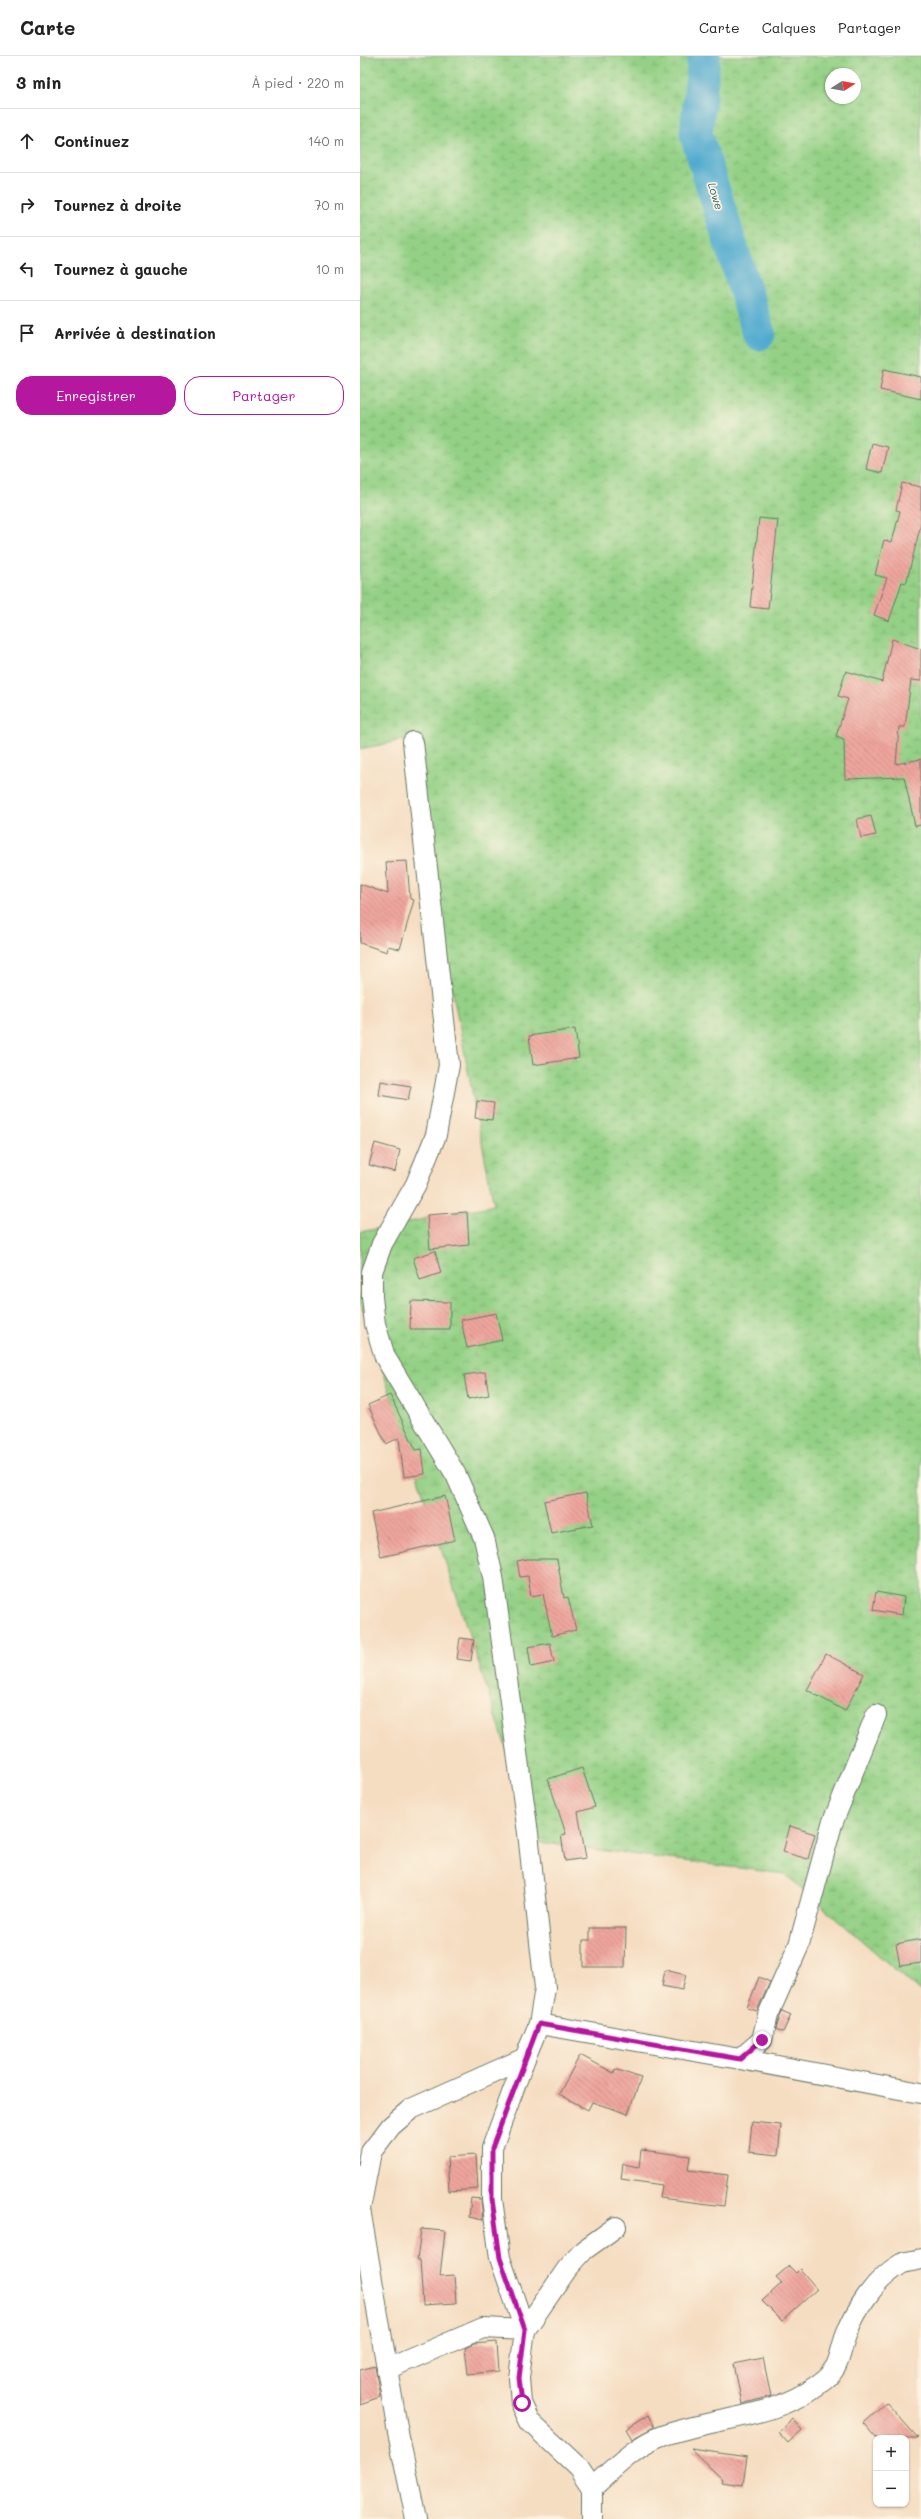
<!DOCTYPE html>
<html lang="fr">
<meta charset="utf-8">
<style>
body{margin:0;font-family:Mali,sans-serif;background:#f6f6f6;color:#222}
.controls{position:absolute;right:12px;bottom:12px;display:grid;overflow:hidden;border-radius:8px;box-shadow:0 1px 3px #0004}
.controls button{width:36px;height:36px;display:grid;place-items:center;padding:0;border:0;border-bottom:1px solid #e0e0e0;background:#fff;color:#222;font:20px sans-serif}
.compass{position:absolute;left:465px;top:12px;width:36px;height:36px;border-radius:50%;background:#fff;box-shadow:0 1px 3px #0004;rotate:79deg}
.stop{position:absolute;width:12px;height:12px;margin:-9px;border:3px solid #b5179e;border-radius:50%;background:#fff}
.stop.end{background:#b5179e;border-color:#fff;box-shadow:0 1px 4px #0008}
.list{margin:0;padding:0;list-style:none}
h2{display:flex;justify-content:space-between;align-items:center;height:52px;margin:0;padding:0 16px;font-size:17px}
h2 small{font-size:13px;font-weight:400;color:#767676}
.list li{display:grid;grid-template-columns:26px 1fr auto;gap:12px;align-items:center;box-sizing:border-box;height:64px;padding:0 16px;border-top:1px solid #e0e0e0}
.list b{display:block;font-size:15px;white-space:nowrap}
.list em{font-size:13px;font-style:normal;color:#767676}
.actions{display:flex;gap:8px;padding:12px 16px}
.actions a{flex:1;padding:9px 0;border:1px solid #b5179e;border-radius:16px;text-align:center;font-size:14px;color:#b5179e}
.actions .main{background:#b5179e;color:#fff}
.icon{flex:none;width:22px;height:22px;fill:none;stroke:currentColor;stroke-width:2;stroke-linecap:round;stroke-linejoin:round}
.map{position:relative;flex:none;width:561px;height:2463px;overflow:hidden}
header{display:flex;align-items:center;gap:24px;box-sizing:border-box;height:56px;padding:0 20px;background:#fff;border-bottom:1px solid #e0e0e0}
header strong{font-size:19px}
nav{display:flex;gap:22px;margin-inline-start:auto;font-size:14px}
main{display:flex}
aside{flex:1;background:#fff}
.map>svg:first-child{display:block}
.wetland{fill:url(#wetland-marsh);stroke:#5a875d;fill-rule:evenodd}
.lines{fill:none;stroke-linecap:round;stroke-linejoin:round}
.river{stroke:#51abcf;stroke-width:33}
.building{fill:url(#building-back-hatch)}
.minor-casing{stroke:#6a7565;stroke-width:22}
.minor{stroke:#fff;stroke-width:20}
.route{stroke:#b5179e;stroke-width:5}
.labels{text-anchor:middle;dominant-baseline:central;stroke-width:3.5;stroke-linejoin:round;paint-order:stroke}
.water-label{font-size:11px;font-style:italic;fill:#2e5e62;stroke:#fcf5e5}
</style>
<header>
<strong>Carte</strong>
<nav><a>Carte</a><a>Calques</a><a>Partager</a></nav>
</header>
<main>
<aside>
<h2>3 min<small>À pied · 220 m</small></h2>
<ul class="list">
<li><svg class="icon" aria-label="ahead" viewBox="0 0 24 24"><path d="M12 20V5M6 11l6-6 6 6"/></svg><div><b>Continuez</b></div><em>140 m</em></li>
<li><svg class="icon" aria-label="right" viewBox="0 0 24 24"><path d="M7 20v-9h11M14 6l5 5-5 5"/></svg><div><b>Tournez à droite</b></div><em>70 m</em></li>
<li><svg class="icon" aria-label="left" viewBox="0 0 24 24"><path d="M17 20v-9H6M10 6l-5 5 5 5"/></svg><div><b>Tournez à gauche</b></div><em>10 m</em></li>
<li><svg class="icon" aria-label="arrive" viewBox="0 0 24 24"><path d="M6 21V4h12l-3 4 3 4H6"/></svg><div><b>Arrivée à destination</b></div></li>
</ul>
<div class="actions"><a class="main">Enregistrer</a><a>Partager</a></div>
</aside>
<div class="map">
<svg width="561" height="2463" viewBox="0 0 561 2463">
<defs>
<pattern id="wetland-marsh" width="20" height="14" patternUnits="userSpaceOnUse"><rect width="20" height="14" fill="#94d186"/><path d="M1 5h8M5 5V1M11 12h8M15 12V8" fill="none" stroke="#7fb474"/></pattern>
<pattern id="building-back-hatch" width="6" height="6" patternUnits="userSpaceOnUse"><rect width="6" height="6" fill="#efa69e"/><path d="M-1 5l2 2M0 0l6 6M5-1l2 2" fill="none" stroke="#c18882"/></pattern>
</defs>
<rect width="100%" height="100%" fill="#fcf5e5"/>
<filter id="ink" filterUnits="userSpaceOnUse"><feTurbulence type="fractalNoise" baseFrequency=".025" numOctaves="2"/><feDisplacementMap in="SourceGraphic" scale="8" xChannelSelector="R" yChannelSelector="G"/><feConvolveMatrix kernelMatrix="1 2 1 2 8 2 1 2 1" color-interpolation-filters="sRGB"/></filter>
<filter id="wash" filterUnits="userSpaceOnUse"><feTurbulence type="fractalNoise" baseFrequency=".012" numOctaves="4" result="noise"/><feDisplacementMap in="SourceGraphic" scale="16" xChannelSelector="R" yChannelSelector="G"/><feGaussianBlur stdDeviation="0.9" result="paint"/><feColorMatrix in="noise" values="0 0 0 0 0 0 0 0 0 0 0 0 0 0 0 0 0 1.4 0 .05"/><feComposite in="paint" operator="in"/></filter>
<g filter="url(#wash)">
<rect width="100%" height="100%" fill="#f5ddc1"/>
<path class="wetland" d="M0 0H561V1936L425 1818 177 1786 0 1245V1176L134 1149 44 684 0 693ZM471 18H495V42H471Z"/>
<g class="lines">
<path class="river" d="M344 0 336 78 399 278"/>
</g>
<g id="blocks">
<g class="building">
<path d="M524 313 561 321V343L520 334Z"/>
<path d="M512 387 528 391 522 417 506 413Z"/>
<path d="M542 427 561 431V468L547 524 546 527 542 526 529 565 514 559 527 522 515 519 524 484 532 486 540 455 536 454Z"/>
<path d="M399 462 418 464 408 553 390 551Z"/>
<path d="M532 583 561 593V625L551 624 545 671H539L536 708 561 703V769L555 770 544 721 485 723 484 683 476 680 488 643 478 640 486 615 522 626Z"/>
<path d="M511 760 516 779 501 782 497 763Z"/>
<path d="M47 805 50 843 54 844 40 893 28 890 27 896 0 887V828L28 838 26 806Z"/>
<path d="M215 973 219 1002 173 1009 169 980Z"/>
<path d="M21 1025 51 1030 48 1044 19 1039Z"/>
<path d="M117 1045 134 1047 132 1064 115 1062Z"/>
<path d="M15 1087 40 1094 35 1116 9 1109Z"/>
<path d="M107 1156 109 1189 70 1193 67 1159Z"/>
<path d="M75 1195 81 1217 60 1224 53 1202Z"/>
<path d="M51 1245 90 1246V1273H50Z"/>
<path d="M136 1257 142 1284 107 1292 101 1264Z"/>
<path d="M125 1316 129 1339 108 1343 104 1319Z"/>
<path d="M30 1339 56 1394 62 1393 65 1418 44 1421 39 1382 26 1388 8 1349Z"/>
<path d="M226 1437 233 1469 191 1477 184 1445Z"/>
<path d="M85 1440 95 1484 21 1501 11 1457Z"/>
<path d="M167 1503H197L204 1542 208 1541 216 1574 192 1580 183 1538 171 1540 168 1520 160 1521 157 1505Z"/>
<path d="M516 1536 544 1541 542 1559 513 1554Z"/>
<path d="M100 1582 114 1584 111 1605 97 1603Z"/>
<path d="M190 1587 194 1606 171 1611 168 1591Z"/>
<path d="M466 1598 504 1618 485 1655 447 1634Z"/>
<path d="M222 1712 235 1751 218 1756 226 1802 205 1805 201 1779 206 1778 188 1723Z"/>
<path d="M430 1770 455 1778 448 1803 423 1796Z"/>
<path d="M230 1872H266L265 1911H223V1884H230Z"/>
<path d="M561 1883V1907L540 1910 536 1888Z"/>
<path d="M305 1914 326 1919 322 1934 302 1930Z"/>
<path d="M399 1921 410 1926 397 1955 387 1952Z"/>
<path d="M422 1955 431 1959 423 1976 416 1973Z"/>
<path d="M220 1999 254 2017 255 2013 281 2022 268 2058 232 2046 228 2054 199 2038Z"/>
<path d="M392 2066 421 2069 418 2099 389 2096Z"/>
<path d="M281 2094 330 2100 328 2114 368 2119 364 2150 300 2142 302 2129 261 2123 263 2108 279 2111Z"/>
<path d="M116 2099 118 2133 89 2135 87 2101Z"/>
<path d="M111 2142 121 2143 123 2164 109 2161Z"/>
<path d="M61 2173 85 2175 80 2220 94 2219 96 2247 63 2249 60 2204H57Z"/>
<path d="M429 2210 436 2217 440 2213 457 2233 422 2265 402 2245 422 2227 416 2221Z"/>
<path d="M137 2286 139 2315 108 2318 105 2292 114 2288Z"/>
<path d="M403 2302 411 2340 382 2348 374 2308Z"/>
<path d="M15 2310 20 2341 0 2348V2314Z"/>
<path d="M526 2346 558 2382H516L503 2367Z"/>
<path d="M288 2359 294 2371 272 2383 266 2373Z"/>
<path d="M432 2363 442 2374 428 2387 418 2376Z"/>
<path d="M331 2393 387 2401 383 2429 361 2426 362 2423Z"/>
</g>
</g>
</g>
<g filter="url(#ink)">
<use href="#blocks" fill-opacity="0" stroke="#6a7565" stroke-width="1"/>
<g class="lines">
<g class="minor-casing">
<g id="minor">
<path d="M53 686 89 1009 76 1079 56 1128 22 1188 12 1216V1241L15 1268 25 1301 96 1419 124 1482 133 1521 168 1777 185 1932 179 1968 165 2002 51 2053 31 2070 11 2096 0 2153 37 2371 56 2463"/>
<path d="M179 1968 380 2003 402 1984 408 1959 439 1889 472 1768 516 1659"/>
<path d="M165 2002 132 2092V2143L140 2202 165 2274 159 2322 161 2347 170 2366 218 2411 232 2432V2463"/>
<path d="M380 2003 561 2037"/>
<path d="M27 2313 123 2272 165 2274 207 2213 224 2194 256 2171"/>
<path d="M232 2432C252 2414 276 2389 302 2380 355 2361 413 2363 459 2328 481 2313 478 2301 486 2279 496 2253 515 2223 541 2208 546 2205 555 2205 561 2203"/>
</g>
</g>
<use href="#minor" class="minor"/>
</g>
</g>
<g class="lines" filter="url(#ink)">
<path class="route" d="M162 2347 159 2322 165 2274 140 2202 132 2143V2092L179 1968 380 2003 402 1984"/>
</g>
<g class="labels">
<g class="water-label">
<text transform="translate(356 140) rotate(73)">Lowe</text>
</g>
</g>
</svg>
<div class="controls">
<button>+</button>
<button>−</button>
</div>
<svg class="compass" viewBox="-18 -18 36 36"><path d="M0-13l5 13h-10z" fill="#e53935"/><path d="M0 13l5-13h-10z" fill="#767676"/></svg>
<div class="stop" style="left:162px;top:2347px"></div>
<div class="stop end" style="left:402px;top:1984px"></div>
</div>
</main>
